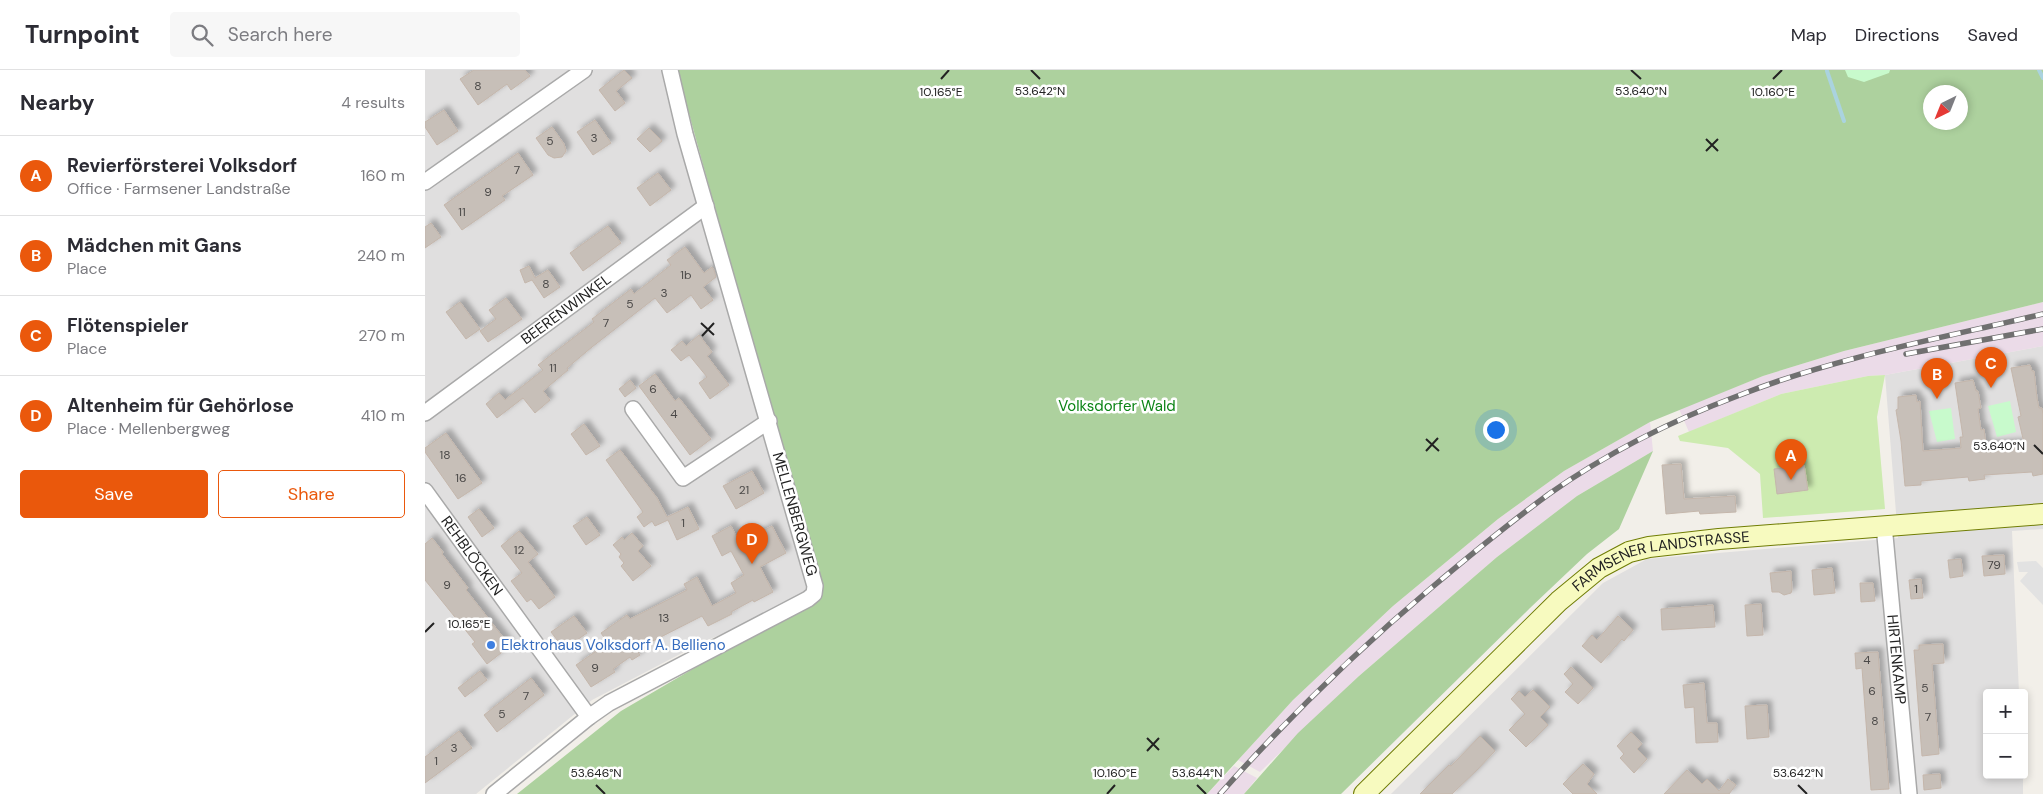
<!DOCTYPE html>
<meta charset="utf-8">
<style>
body{margin:0;font-family:"DM Sans",sans-serif;background:#f7f7f7;color:#2b2b33}
.controls{position:absolute;right:15px;bottom:15px;display:grid;overflow:hidden;border-radius:5px;box-shadow:0 2px 8px #0003}
.controls button{width:45px;height:45px;display:grid;place-items:center;padding:0;border:0;border-bottom:1px solid #e1e1e2;background:#fff;color:#2b2b33;font:25px sans-serif}
.compass{position:absolute;left:1498px;top:15px;width:45px;height:45px;border-radius:50%;background:#fff;box-shadow:0 2px 8px #0003;rotate:223deg}
.you{position:absolute;left:1070px;top:359px;width:18px;height:18px;margin:-12px;border:4px solid #fff;border-radius:50%;background:#1a73e8;box-shadow:0 0 0 8px #1a73e833}
.badge{display:grid;place-items:center;width:32px;height:32px;border-radius:50%;background:#ea580c;color:#fff;font-size:16px;font-weight:700}
.pin{position:absolute;translate:-50% -41px;filter:drop-shadow(0 1px 2px #0008)}
.pin::after{content:'';position:absolute;top:26px;width:18px;height:15px;background:inherit;clip-path:polygon(0 0,100% 0,50% 100%)}
.list{margin:0;padding:0;list-style:none}
h2{display:flex;justify-content:space-between;align-items:center;height:65px;margin:0;padding:0 20px;font-size:21px}
h2 small{font-size:16px;font-weight:400;color:#7c7c81}
.list li{display:grid;grid-template-columns:32px 1fr auto;gap:15px;align-items:center;box-sizing:border-box;height:80px;padding:0 20px;border-top:1px solid #e1e1e2}
.list b{display:block;font-size:19px;white-space:nowrap}
.list p{margin:0;font-size:16px;white-space:nowrap;color:#7c7c81}
.list em{font-size:16px;font-style:normal;color:#7c7c81}
.actions{display:flex;gap:10px;padding:15px 20px}
.actions a{flex:1;padding:11px 0;border:1px solid #ea580c;border-radius:5px;text-align:center;font-size:18px;color:#ea580c}
.actions .main{background:#ea580c;color:#fff}
.icon{flex:none;width:28px;height:28px;fill:none;stroke:currentColor;stroke-width:2;stroke-linecap:round;stroke-linejoin:round}
.map{position:relative;flex:none;width:1618px;height:724px;overflow:hidden}
header{display:flex;align-items:center;gap:30px;box-sizing:border-box;height:70px;padding:0 25px;background:#fff;border-bottom:1px solid #e1e1e2}
header strong{font-size:24px}
nav{display:flex;gap:28px;margin-inline-start:auto;font-size:18px}
.search{width:350px;height:45px;background:#f7f7f7;display:flex;align-items:center;gap:12px;box-sizing:border-box;padding:0 18px;border-radius:5px;color:#7c7c81;font-size:19px}
main{display:flex}
aside{flex:1;background:#fff}
.map>svg:first-child{display:block}
.residential{fill:#e0dfdf}
.industrial{fill:#ebdbe8}
.grass{fill:#cdebb0}
.forest{fill:#add19e;fill-rule:evenodd}
.park{fill:#c8facc}
.parking{fill:#e2e2e2}
.lines{fill:none;stroke-linecap:round;stroke-linejoin:round}
.stream{stroke:#aad3df;stroke-width:4}
.building{fill:#c7bfb8;stroke:#c4b6ab;filter:url(#shadow)}
.minor-casing{stroke:#a9a9a9;stroke-width:18}
.secondary-casing{stroke:#707d05;stroke-width:22}
.minor{stroke:#fff;stroke-width:15}
.secondary{stroke:#f7fabf;stroke-width:20}
.rail-casing{stroke:#707070;stroke-width:5.5}
.rail{stroke:#fff;stroke-width:4;stroke-dasharray:11;stroke-linecap:butt}
.ticks{fill:none;stroke:#222;stroke-width:2}
.shop-dot{fill:#3f7fe0;stroke:#fff;stroke-width:2}
.labels{text-anchor:middle;dominant-baseline:central;stroke-width:5;stroke-linejoin:round;paint-order:stroke}
.number-label{font-size:12px;fill:#4b4948}
.street-label{font-size:15px;fill:#222;stroke:#fff}
.park-label{font-size:15px;fill:#0c8416;stroke:#fff}
.shop-label{font-size:15px;fill:#366cbe;stroke:#fff;text-anchor:start}
.ticks-label{font-size:12px;text-anchor:middle;fill:#222;stroke:#fff;stroke-width:5;stroke-linejoin:round;paint-order:stroke}
</style>
<header>
<strong>Turnpoint</strong>
<div class="search"><svg class="icon" aria-label="search" viewBox="0 0 24 24"><circle cx="10" cy="10" r="6"/><path d="M15 15l6 6"/></svg>Search here</div>
<nav><a>Map</a><a>Directions</a><a>Saved</a></nav>
</header>
<main>
<aside>
<h2>Nearby<small>4 results</small></h2>
<ul class="list">
<li><span class="badge">A</span><div><b>Revierförsterei Volksdorf</b><p>Office · Farmsener Landstraße</p></div><em>160 m</em></li>
<li><span class="badge">B</span><div><b>Mädchen mit Gans</b><p>Place</p></div><em>240 m</em></li>
<li><span class="badge">C</span><div><b>Flötenspieler</b><p>Place</p></div><em>270 m</em></li>
<li><span class="badge">D</span><div><b>Altenheim für Gehörlose</b><p>Place · Mellenbergweg</p></div><em>410 m</em></li>
</ul>
<div class="actions"><a class="main">Save</a><a>Share</a></div>
</aside>
<div class="map">
<svg width="1618" height="724" viewBox="0 0 1618 724">
<defs>
<filter id="shadow"><feDropShadow dx="4.5" dy="-4.5" stdDeviation="2.5" flood-color="#0004"/></filter>
</defs>
<rect width="100%" height="100%" fill="#f2efe9"/>
<g class="residential">
<path d="M0 0H252L396 524 280 571 167 630 51 724H0Z"/>
<path d="M1618 276V459L1587 461 1594 623H1562V705H1598V724H966L1178 513 1222 489 1473 468 1460 305Z"/>
</g>
<g class="industrial">
<path d="M1618 232V276L1460 305 1443 306 1356 324 1264 362 1254 339 1338 306 1419 281Z"/>
<path d="M1225 352 1228 381 1152 426 1072 487 934 606 835 702 813 690 868 630 968 536 1073 449 1139 401Z"/>
<path d="M809 696 832 708 819 724H782Z"/>
</g>
<path class="grass" d="M1460 305 1452 347 1460 439 1338 448 1335 404 1303 378 1255 371 1253 366 1356 324 1443 306Z"/>
<g class="forest">
<path d="M252 0H1618V232L1419 281 1338 306 1225 352 1139 401 1073 449 968 536 868 630 782 724H92L196 641 396 524ZM1506 22H1536V52H1506Z"/>
<path d="M1228 381 1194 459 1162 484 1105 538 916 724H819L873 663 934 606 1072 487 1152 426Z"/>
</g>
<g class="park">
<path d="M1420 0H1465L1464 3 1439 12 1423 7Z"/>
<path d="M1585 331 1591 362 1572 367 1563 336Z"/>
<path d="M1526 338 1530 369 1512 372 1504 341Z"/>
</g>
<path class="parking" d="M1611 491 1618 498V535L1595 511 1603 502H1594L1592 492Z"/>
<g class="lines">
<g class="stream">
<path d="M1614 0 1618 8"/>
<path d="M1402 1 1419 51"/>
</g>
</g>
<g class="building">
<path d="M49 0H100L105 6 86 20 82 14 53 35 35 9Z"/>
<path d="M199 0 207 8 191 21 200 33 190 41 174 20Z"/>
<path d="M19 40 33 61 12 75 0 57V52Z"/>
<path d="M170 50 186 73 168 85 152 62Z"/>
<path d="M127 57 139 74 141 81 137 87 129 88 123 85 111 68Z"/>
<path d="M224 58 237 71 225 82 212 69Z"/>
<path d="M93 83 108 105 77 126 80 130 37 160 19 135Z"/>
<path d="M233 103 246 120 225 136 212 118Z"/>
<path d="M6 153 16 167 0 178V157Z"/>
<path d="M183 156 196 173 158 201 145 183Z"/>
<path d="M260 177 279 203 287 197 289 200 291 207 278 217 288 230 276 239 266 225 242 243 230 228 167 277 142 298 143 300 118 321 125 330 110 343 98 328 72 348 61 334 74 323 80 330 118 300 113 295 169 252 167 249 206 219 209 224 246 195 242 190Z"/>
<path d="M104 196 110 208 123 200 135 217 119 228 107 210 100 213 95 200Z"/>
<path d="M81 228 97 249 63 272 55 261 71 249 64 240Z"/>
<path d="M35 232 55 259 41 269 21 242Z"/>
<path d="M274 265 287 282 282 286 304 315 285 329 274 313 282 307 264 285 256 291 246 280 257 271 261 276Z"/>
<path d="M1605 295 1607 301H1609L1612 328 1614 338H1617L1618 344V404L1608 406 1607 402 1559 405 1560 409 1544 411 1543 407 1496 411V415L1480 416 1476 371 1471 340 1473 339V327L1491 325 1492 332 1495 331 1498 381 1536 378 1535 367H1538L1530 313 1548 310 1551 321H1553L1556 338 1553 339 1556 360 1559 359 1561 375 1599 373 1593 347 1596 346 1586 298Z"/>
<path d="M230 304 250 331 254 328 286 369 265 385 214 316Z"/>
<path d="M205 310 211 318 200 327 194 319Z"/>
<path d="M159 354 175 376 161 385 146 364Z"/>
<path d="M21 363 57 413 33 429 0 382V378Z"/>
<path d="M195 380 232 428 242 447 263 437 274 459 252 470 243 450 230 456 227 451 219 457 212 447 218 442 181 390Z"/>
<path d="M1256 394 1259 429 1310 426 1311 442 1275 444 1274 441 1241 444 1237 395Z"/>
<path d="M1379 395 1383 420 1352 424 1349 399Z"/>
<path d="M327 401 339 423 311 439 298 416Z"/>
<path d="M54 439 69 458 57 467 43 447Z"/>
<path d="M162 447 175 465 161 475 148 456Z"/>
<path d="M306 456 315 473 347 456 361 483 335 497 348 522 329 532 328 530 306 542 307 544 283 556 277 546 222 574 223 575 213 582 215 585 207 590 205 587 188 599 190 602 166 617 151 595 183 573 176 563 202 545 205 549 262 520 259 514 272 507 287 536 311 523 306 513 319 505 306 481 297 486 287 466Z"/>
<path d="M94 461 113 484 103 492 130 527 114 539 106 529 102 532 86 511 97 503 76 476Z"/>
<path d="M207 463 218 476 213 481 226 496 208 511 196 496 199 493 194 487 196 484 188 475 197 467 199 470Z"/>
<path d="M7 468 18 482 17 484 43 518 41 520 85 576 62 594 47 574 50 572 0 510V474Z"/>
<path d="M1579 485 1580 504 1559 506 1557 486Z"/>
<path d="M1536 489 1538 506 1525 508 1523 490Z"/>
<path d="M1407 498 1410 523 1389 525 1387 500Z"/>
<path d="M1366 501 1367 520 1366 523 1359 525 1354 522H1347L1345 503Z"/>
<path d="M1496 509 1498 528 1486 529 1484 510Z"/>
<path d="M1435 513H1448L1450 531 1436 532Z"/>
<path d="M1336 534 1338 565 1322 566 1320 535Z"/>
<path d="M1288 535 1290 557 1237 560 1236 539Z"/>
<path d="M149 546 162 563 139 579 126 562Z"/>
<path d="M1193 546 1208 560 1199 571 1197 569 1176 593 1157 576 1167 565 1172 570Z"/>
<path d="M1518 574 1519 593 1507 594 1514 684 1497 686 1489 580H1494V575Z"/>
<path d="M1453 582 1464 719 1446 720 1437 598 1431 599 1430 583Z"/>
<path d="M1146 597 1168 618 1153 634 1140 622 1148 614 1139 604Z"/>
<path d="M55 601 62 610 40 627 33 618Z"/>
<path d="M106 608 119 625 72 662 59 645Z"/>
<path d="M1279 613 1282 653H1292L1293 672 1271 673 1269 637 1260 638 1258 615Z"/>
<path d="M1108 620 1125 637 1115 647 1123 655 1101 677 1084 660 1100 644 1086 629 1094 621 1100 627Z"/>
<path d="M1342 635 1344 667 1322 669 1320 636Z"/>
<path d="M34 661 47 678 0 713V687Z"/>
<path d="M1206 662 1217 674 1212 679 1222 689 1209 703 1195 688 1199 684 1192 676Z"/>
<path d="M1055 666 1070 681 1052 700 1027 724H995L1024 695 1026 696Z"/>
<path d="M1158 694 1169 704 1162 714 1172 724H1148L1138 714Z"/>
<path d="M1262 700 1277 714 1282 709 1294 721 1303 709 1311 715 1304 724H1239Z"/>
<path d="M1515 704 1516 718 1499 720 1498 705Z"/>
</g>
<g class="lines">
<g class="minor-casing">
<g id="minor">
<path d="M0 112 159 0"/>
<path d="M208 339 258 408 344 351"/>
<path id="s1" d="M0 343 281 136"/>
<path id="s2" d="M0 421 164 647"/>
<path id="s3" d="M1459 455 1484 724"/>
<path d="M69 724 164 647 184 633 383 529 389 524 390 516 260 64 245 0"/>
</g>
</g>
<g class="secondary-casing">
<g id="secondary">
<path id="s4" d="M939 724 1134 531 1174 498 1204 482 1224 477 1294 469 1618 444"/>
</g>
</g>
<use href="#minor" class="minor"/>
<use href="#secondary" class="secondary"/>
<g class="rail-casing">
<g id="rail">
<path d="M1481 284 1618 259"/>
<path d="M795 724C861 650 929 583 1005 519 1044 486 1083 454 1124 424 1182 383 1248 350 1315 325 1412 287 1517 268 1618 244"/>
</g>
</g>
<use href="#rail" class="rail"/>
</g>
<path class="ticks" d="M606 0 615 9M1206 0 1216 9M516 9 524 0M1348 9 1357 0M1281 69 1293 81M1281 81 1293 69M276 253 289 265M277 266 289 253M1001 369 1014 381M1609 375 1618 384M1001 381 1013 368M0 562 9 553M722 668 734 680M722 681 734 668M171 715 180 724M772 715 781 724M1373 715 1382 724M682 724 690 715"/>
<circle class="shop-dot" cx="66" cy="575" r="5"/>
<g class="labels">
<g class="number-label">
<text x="53" y="16">8</text>
<text x="169" y="68">3</text>
<text x="125" y="71">5</text>
<text x="92" y="100">7</text>
<text x="63" y="122">9</text>
<text x="37" y="142">11</text>
<text x="261" y="205">1b</text>
<text x="121" y="214">8</text>
<text x="239" y="223">3</text>
<text x="205" y="234">5</text>
<text x="181" y="253">7</text>
<text x="128" y="298">11</text>
<text x="228" y="319">6</text>
<text x="249" y="344">4</text>
<text x="20" y="385">18</text>
<text x="36" y="408">16</text>
<text x="319" y="420">21</text>
<text x="258" y="453">1</text>
<text x="94" y="480">12</text>
<text x="1569" y="495">79</text>
<text x="22" y="515">9</text>
<text x="1491" y="519">1</text>
<text x="239" y="548">13</text>
<text x="1442" y="590">4</text>
<text x="170" y="598">9</text>
<text x="1500" y="618">5</text>
<text x="1447" y="621">6</text>
<text x="101" y="626">7</text>
<text x="77" y="644">5</text>
<text x="1503" y="647">7</text>
<text x="1450" y="651">8</text>
<text x="29" y="678">3</text>
<text x="11" y="691">1</text>
</g>
<g class="street-label">
<text stroke="none"><textPath href="#s1" startOffset="175">BEERENWINKEL</textPath></text>
<text transform="translate(370 444) rotate(74)">MELLENBERGWEG</text>
<text stroke="none"><textPath href="#s2" startOffset="80">REHBLÖCKEN</textPath></text>
<text stroke="none"><textPath href="#s4" startOffset="388">FARMSENER LANDSTRASSE</textPath></text>
<text stroke="none"><textPath href="#s3" startOffset="135">HIRTENKAMP</textPath></text>
</g>
<g class="park-label">
<text x="692" y="336">Volksdorfer Wald</text>
</g>
<g class="shop-label">
<text x="76" y="575">Elektrohaus Volksdorf A. Bellieno</text>
</g>
</g>
<g class="ticks-label">
<text x="615" y="25">53.642°N</text>
<text x="1216" y="25">53.640°N</text>
<text x="516" y="26">10.165°E</text>
<text x="1348" y="26">10.160°E</text>
<text x="1574" y="380">53.640°N</text>
<text x="44" y="558">10.165°E</text>
<text x="690" y="707">10.160°E</text>
<text x="171" y="707">53.646°N</text>
<text x="772" y="707">53.644°N</text>
<text x="1373" y="707">53.642°N</text>
</g>
</svg>
<div class="controls">
<button>+</button>
<button>−</button>
</div>
<svg class="compass" viewBox="-18 -18 36 36"><path d="M0-13l5 13h-10z" fill="#e53935"/><path d="M0 13l5-13h-10z" fill="#7c7c81"/></svg>
<div class="you"></div>
<div class="pin badge" style="left:1366px;top:410px">A</div>
<div class="pin badge" style="left:1512px;top:329px">B</div>
<div class="pin badge" style="left:1566px;top:318px">C</div>
<div class="pin badge" style="left:327px;top:494px">D</div>
</div>
</main>
